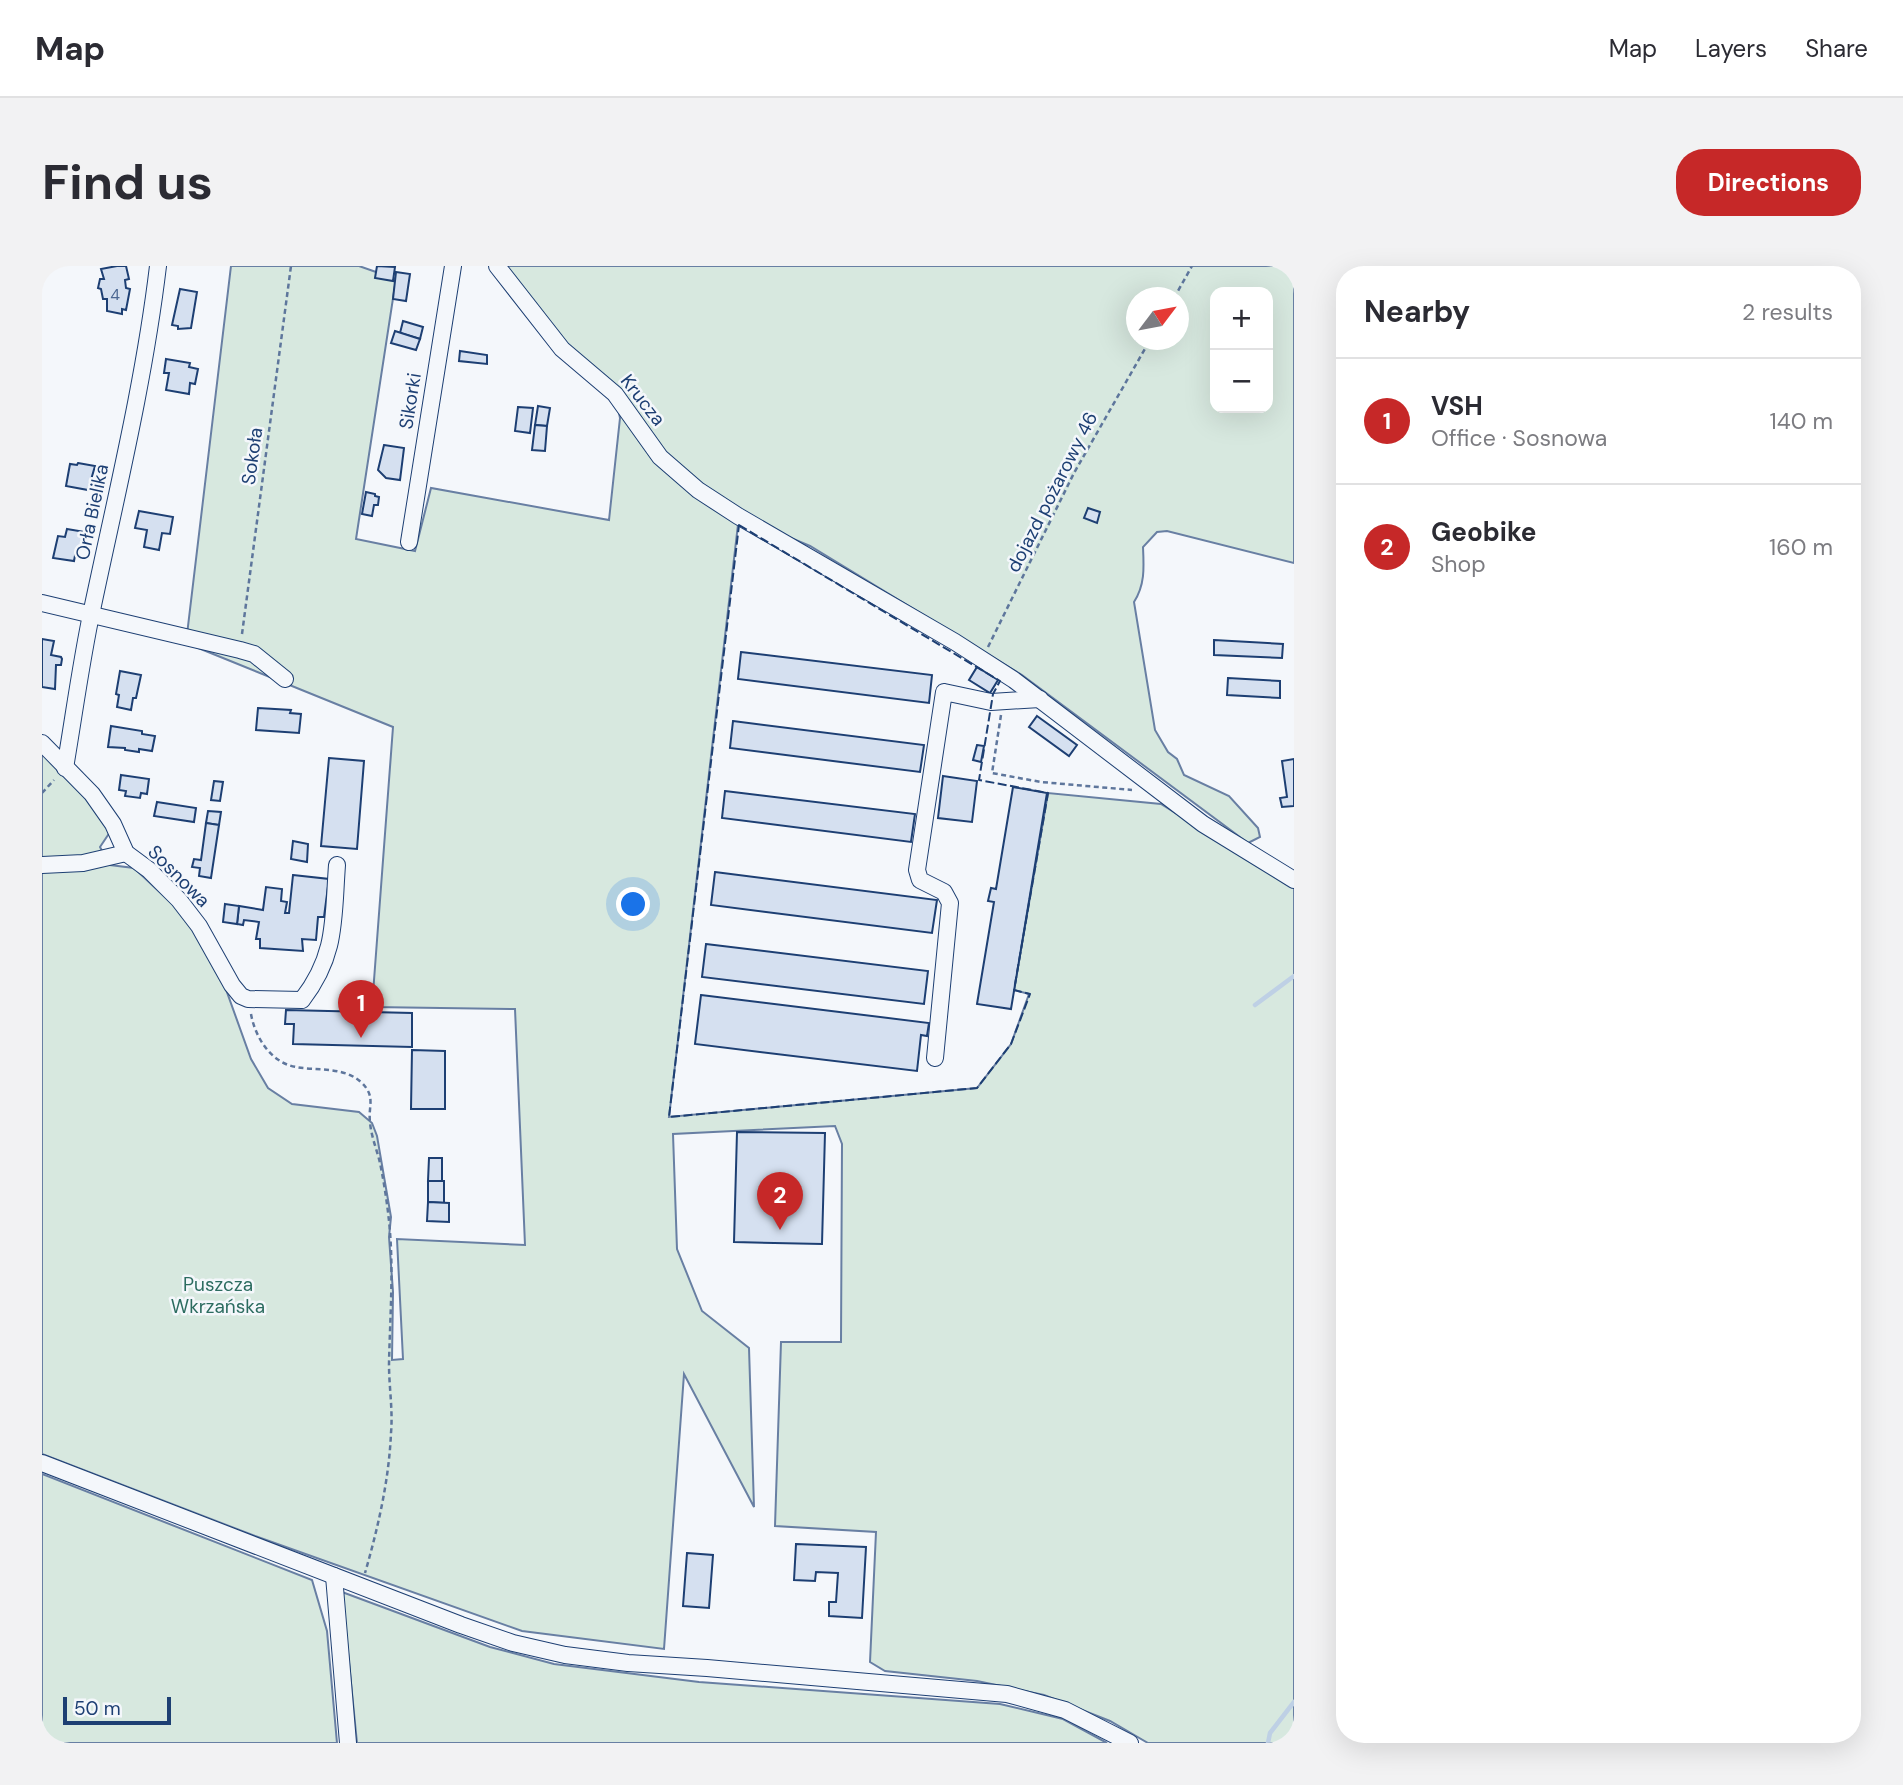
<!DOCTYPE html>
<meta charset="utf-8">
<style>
body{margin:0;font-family:"DM Sans",sans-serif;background:#f2f2f3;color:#2b2b33}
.controls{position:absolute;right:21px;top:21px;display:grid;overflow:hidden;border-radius:14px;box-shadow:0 7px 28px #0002}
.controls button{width:63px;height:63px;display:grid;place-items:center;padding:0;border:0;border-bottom:2px solid #e1e1e2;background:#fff;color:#2b2b33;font:35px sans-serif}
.compass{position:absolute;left:1084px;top:21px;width:63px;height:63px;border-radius:50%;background:#fff;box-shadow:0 7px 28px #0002;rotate:58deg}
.scale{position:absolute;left:21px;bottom:18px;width:108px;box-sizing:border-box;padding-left:7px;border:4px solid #1d3f73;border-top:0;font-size:19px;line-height:24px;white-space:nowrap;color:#1d3f73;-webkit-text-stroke:5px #f4f7fb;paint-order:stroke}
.you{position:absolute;left:592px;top:639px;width:24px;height:24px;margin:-18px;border:5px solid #fff;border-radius:50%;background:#1a73e8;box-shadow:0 0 0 10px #1a73e833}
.badge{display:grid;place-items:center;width:46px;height:46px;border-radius:50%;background:#c62828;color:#fff;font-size:23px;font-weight:700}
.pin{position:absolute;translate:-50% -58px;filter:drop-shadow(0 2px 4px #0008)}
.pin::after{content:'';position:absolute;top:37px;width:24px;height:21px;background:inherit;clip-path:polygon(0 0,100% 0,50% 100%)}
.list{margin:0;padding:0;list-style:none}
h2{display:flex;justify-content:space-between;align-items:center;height:91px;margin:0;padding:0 28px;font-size:30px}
h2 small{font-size:23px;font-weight:400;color:#7c7c81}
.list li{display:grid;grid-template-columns:46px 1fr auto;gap:21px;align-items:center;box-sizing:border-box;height:126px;padding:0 28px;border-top:2px solid #e1e1e2}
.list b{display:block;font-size:26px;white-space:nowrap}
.list p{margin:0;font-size:23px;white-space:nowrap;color:#7c7c81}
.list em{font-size:23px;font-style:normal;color:#7c7c81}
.map{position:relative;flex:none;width:1252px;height:1477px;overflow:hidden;border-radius:28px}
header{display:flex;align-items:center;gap:42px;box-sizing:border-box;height:98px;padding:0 35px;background:#fff;border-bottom:2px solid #e1e1e2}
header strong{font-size:33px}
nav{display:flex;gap:38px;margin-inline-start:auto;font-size:24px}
.intro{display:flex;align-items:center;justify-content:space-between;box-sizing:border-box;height:168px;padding:0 42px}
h1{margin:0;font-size:49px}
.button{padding:18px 32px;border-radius:28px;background:#c62828;color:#fff;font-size:24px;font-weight:700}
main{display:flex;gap:42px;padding:0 42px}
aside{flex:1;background:#fff;border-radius:28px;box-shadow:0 7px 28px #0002}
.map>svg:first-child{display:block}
.green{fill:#d7e8df;stroke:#687fa3;stroke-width:2;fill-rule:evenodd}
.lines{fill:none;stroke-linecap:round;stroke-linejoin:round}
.stream{stroke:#bed0e5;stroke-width:4.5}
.building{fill:#d5e0f0;stroke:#1d3f73;stroke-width:2}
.minor-casing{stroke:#1d3f73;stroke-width:18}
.path{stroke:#5e769c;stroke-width:2.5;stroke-dasharray:5 3.5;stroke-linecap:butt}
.minor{stroke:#f4f7fb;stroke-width:16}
.fence{stroke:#1d3f73;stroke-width:2;stroke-dasharray:9 3.5;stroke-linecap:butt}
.labels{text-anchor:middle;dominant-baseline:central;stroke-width:5;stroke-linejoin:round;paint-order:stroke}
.number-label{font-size:16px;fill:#4b6792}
.street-label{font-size:19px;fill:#1d3f73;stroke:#f4f7fb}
.park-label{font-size:19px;fill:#2c6c60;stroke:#f4f7fb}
</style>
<header>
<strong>Map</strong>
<nav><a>Map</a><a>Layers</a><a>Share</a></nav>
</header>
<div class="intro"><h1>Find us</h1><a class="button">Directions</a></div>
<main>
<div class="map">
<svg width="1252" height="1477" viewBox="0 0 1252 1477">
<rect width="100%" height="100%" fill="#f4f7fb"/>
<g class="green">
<path d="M189 0H317L354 13 314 273 373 285 389 222 567 254 578 152 573 128 550 107 455 0H1252V297L1125 265 1115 266 1101 281C1102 302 1103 319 1092 336L1113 464 1126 486 1135 493 1142 509 1187 530 1216 562 1218 571 1206 577 980 409 768 280 697 250 627 851 935 822 969 778 987 728 972 724 1006 527 1119 538 1252 621V1477H1106L1068 1455 1002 1429 935 1415 843 1405 828 1396 834 1266 733 1260 739 1076H799L800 878 793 860 631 868 635 983 660 1045 707 1082 712 1241 642 1108 622 1383 480 1365 213 1270 0 1188V481L46 532 68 566 58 581 68 599 92 602 139 646 165 682 182 718 209 793 226 822 250 838 317 846 330 857 335 870 349 951 347 971 351 1026 350 1094 361 1093 355 973 483 979 473 743 330 741 351 461 144 377ZM1173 26H1226V142H1173ZM1094 32H1136V74H1094Z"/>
<path d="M0 1208 270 1314 285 1365 295 1477H0Z"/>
<path d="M300 1326 448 1381 512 1398 657 1416 958 1438 1021 1453 1065 1477H315Z"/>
</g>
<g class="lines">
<g class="stream">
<path d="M1213 739 1252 710"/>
<path d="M1226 1477 1228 1467 1252 1436"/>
</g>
</g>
<g class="building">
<path d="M75 0H84L87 13 83 14 84 22 88 23 84 44 80 43V48L65 45V33H61L59 23 56 22 58 13H62L59 3Z"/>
<path d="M335 0 353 1 351 15 333 12Z"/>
<path d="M354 6 368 8 364 35 351 33Z"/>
<path d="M138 23 155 26 149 62 136 63V60L130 59Z"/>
<path d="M361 55 381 61 378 73 358 67Z"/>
<path d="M353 65 378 73 374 84 349 77Z"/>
<path d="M418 85 445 89V98L417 95Z"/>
<path d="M124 93 148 97 147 101 156 103 153 118 148 117 147 128 124 124 127 107H122Z"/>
<path d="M496 140 508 142 505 160 493 159Z"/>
<path d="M476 141 491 142 488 167 473 165Z"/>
<path d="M493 159 505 160 503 185 490 184Z"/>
<path d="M342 179 362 182 358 214 344 212 336 204Z"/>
<path d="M36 197 53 200 46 224 24 220 28 198 35 199Z"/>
<path d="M324 226 333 228V230L337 231 336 239H332L330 250 320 248Z"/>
<path d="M1046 242 1058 246 1055 257 1042 252Z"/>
<path d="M97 245 131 251 128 268 120 267 117 284 102 281 105 264 93 262Z"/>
<path d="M25 263 43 266 37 285 34 284 32 295 11 292 16 270 23 271Z"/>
<path d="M0 373 12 375 9 389 19 391 20 393 19 399H14L13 423 0 421Z"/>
<path d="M1172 374 1241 378 1240 392 1172 389Z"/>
<path d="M699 386 890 409 887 437 696 413Z"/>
<path d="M935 401 956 414 948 427 927 414Z"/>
<path d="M78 405 99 409 94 432H91L89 444 75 441 77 429 74 428Z"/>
<path d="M1186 412 1238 415V432L1185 429Z"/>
<path d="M216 442 249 444 248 447 259 448 257 467 214 464Z"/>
<path d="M995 450 1035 479 1027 490 987 461Z"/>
<path d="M691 455 882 479 878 506 688 482Z"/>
<path d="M69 460 100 465V468L113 470 110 485 97 483V486L83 484V482L66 481Z"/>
<path d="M935 479 942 480 939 496 931 494Z"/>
<path d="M287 492 322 495 315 583 279 580Z"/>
<path d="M1252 493V540L1240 541 1238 532 1245 531 1240 495Z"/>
<path d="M79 509 107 513 105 528 99 527 98 532 83 530 84 525 77 524Z"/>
<path d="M901 510 935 515 930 556 896 552Z"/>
<path d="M172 515 181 516 178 535 169 534Z"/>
<path d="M971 521 1005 527 969 743 935 738 952 636 946 635 949 622 954 623Z"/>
<path d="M683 525 873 548 869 576 680 552Z"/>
<path d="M115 536 154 542 152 556 112 550Z"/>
<path d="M166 545 179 546 177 559 164 557Z"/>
<path d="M164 557 177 559 169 612 157 610 158 602 150 601 152 593 159 594Z"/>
<path d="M251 575 266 578 265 596 249 593Z"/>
<path d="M673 606 895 634 890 667 669 639Z"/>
<path d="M251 609 287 613 282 651H276L274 674 260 673 261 685 218 682V673H214L217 656 202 654 201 659 195 658 197 640 221 644 224 621 240 623 239 635 245 636 243 647H247Z"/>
<path d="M183 638 197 640 195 658 181 656Z"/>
<path d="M664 678 886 705 882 738 660 711Z"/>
<path d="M659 729 887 757 885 770 879 769 875 805 653 778Z"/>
<path d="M244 744 370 747V781L251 778 252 758H243Z"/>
<path d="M370 784 403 785V843H369Z"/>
<path d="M695 866 783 867 780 978 692 976Z"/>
<path d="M387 892H400V915H386Z"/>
<path d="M386 915H402V937L386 936Z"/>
<path d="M386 936 407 937V956L385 955Z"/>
<path d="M754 1278 824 1281 820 1352 787 1350V1336H794L796 1307 774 1306 773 1315 752 1314Z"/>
<path d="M645 1287 671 1289 667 1342 641 1340Z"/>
</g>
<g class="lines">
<g class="minor-casing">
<g id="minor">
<path d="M455 0 520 83 573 128 618 191 656 224 696 250 913 376 972 414 1161 558 1252 614"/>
<path d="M367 276 411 0"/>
<path d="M0 337 198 384 212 388 243 413"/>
<path d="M0 477 50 528 71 558 84 587 107 604 137 634 157 660 190 719 199 730 206 733 260 734C295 689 291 653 295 599"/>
<path d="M23 502C32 449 39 396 50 344 74 230 102 117 116 0"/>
<path d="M0 599 41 597 84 587"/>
<path d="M893 792 908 637 902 626 878 614 875 604 902 426 949 436 998 433"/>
<path d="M0 1197 419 1359 471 1377 523 1389 586 1397 665 1402 965 1428 1023 1444 1088 1477"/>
<path d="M292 1310 306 1477"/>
</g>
</g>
<g class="path">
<path d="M1132 32 1150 0"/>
<path d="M200 368 249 0"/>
<path d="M946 381 1032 207 1108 74"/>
<path d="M959 449 950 507 999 516 1090 524"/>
<path d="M0 527 12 514"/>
<path d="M209 748C213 771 229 797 254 801 275 805 302 800 320 817 334 831 326 840 328 856 329 870 335 884 338 897 342 916 345 936 347 955 352 1003 348 1050 347 1098 347 1121 351 1144 349 1167 347 1214 336 1262 323 1307"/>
</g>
<use href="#minor" class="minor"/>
<path class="fence" d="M697 259 958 415 951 428 937 514 1006 527 972 724 988 728 969 778 935 822 627 851Z"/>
</g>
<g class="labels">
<g class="number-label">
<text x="73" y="28">4</text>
</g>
<g class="street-label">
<text transform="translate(601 134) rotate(52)">Krucza</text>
<text transform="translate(368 135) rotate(-81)">Sikorki</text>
<text transform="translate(210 190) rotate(-82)">Sokoła</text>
<text transform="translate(1010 226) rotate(-63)">dojazd pożarowy 46</text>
<text transform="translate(50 246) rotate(-78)">Orła Bielika</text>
<text transform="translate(137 610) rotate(45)">Sosnowa</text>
</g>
<g class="park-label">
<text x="176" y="1018">Puszcza<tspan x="176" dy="22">Wkrzańska</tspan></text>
</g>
</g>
</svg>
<div class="controls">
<button>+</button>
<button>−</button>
</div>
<svg class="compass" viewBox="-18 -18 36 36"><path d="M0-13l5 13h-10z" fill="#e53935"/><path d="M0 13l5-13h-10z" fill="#7c7c81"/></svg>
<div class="scale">50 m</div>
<div class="you"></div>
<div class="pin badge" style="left:319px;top:772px">1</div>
<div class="pin badge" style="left:738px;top:964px">2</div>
</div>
<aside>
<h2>Nearby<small>2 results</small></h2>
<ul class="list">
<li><span class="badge">1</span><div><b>VSH</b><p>Office · Sosnowa</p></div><em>140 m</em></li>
<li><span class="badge">2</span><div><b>Geobike</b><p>Shop</p></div><em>160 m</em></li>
</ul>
</aside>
</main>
